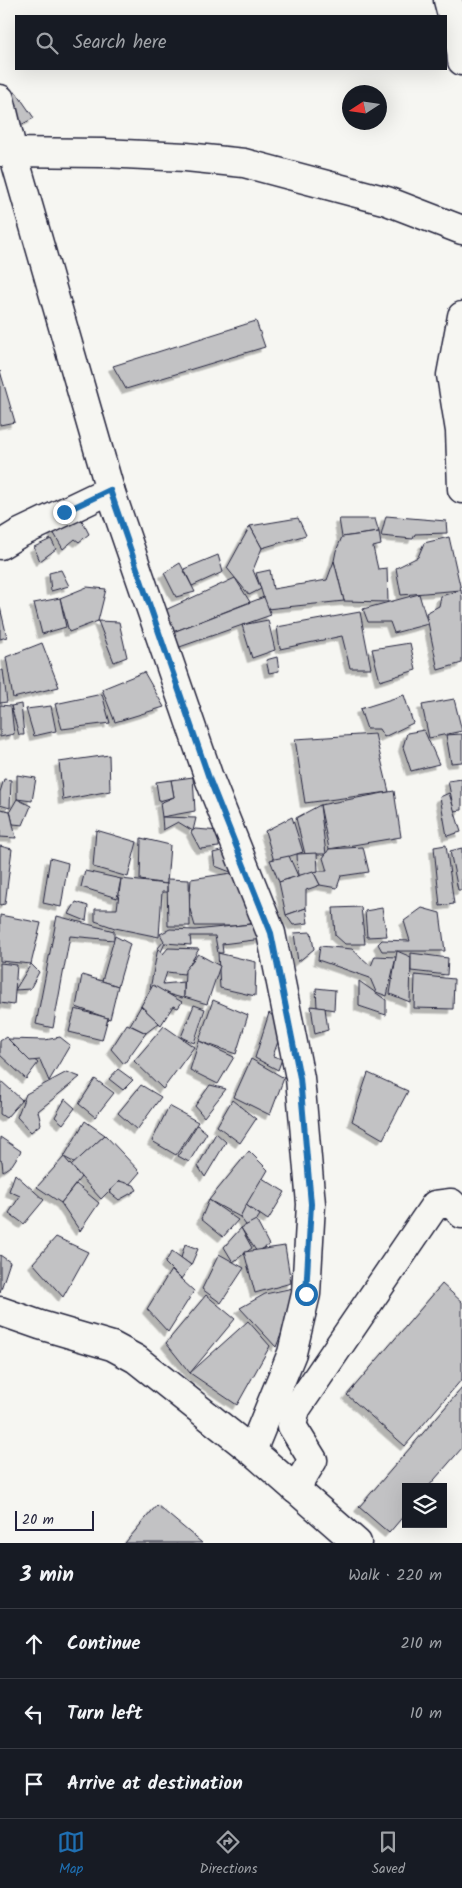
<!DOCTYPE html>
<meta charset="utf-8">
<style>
body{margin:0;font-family:Kalam,sans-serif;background:#20242c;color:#f1f3f6}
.controls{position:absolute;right:15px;bottom:15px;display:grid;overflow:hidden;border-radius:0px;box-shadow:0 5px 20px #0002}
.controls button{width:45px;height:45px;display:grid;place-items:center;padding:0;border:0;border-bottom:1px solid #363941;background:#171b24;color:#f1f3f6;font:25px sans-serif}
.compass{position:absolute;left:342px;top:85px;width:45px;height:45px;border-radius:50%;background:#171b24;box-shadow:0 5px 20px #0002;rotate:258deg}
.scale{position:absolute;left:15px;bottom:12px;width:79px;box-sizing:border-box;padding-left:5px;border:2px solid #22223b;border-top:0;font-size:14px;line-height:18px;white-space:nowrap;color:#22223b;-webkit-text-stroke:4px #f6f6f2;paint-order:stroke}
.stop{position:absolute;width:15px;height:15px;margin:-11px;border:4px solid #1f6fb2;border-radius:50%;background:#fff}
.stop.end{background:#1f6fb2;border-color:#fff;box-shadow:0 1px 5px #0008}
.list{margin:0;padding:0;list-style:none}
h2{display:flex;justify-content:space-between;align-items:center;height:65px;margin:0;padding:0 20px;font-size:21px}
h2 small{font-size:16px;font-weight:400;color:#9ea1a6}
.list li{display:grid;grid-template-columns:32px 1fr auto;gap:15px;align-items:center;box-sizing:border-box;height:70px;padding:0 20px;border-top:1px solid #363941}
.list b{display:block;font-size:19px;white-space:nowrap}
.list em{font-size:16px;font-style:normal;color:#9ea1a6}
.icon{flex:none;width:28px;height:28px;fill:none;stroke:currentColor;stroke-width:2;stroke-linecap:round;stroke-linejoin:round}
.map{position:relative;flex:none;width:462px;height:1543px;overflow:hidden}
.search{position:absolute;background:#171b24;box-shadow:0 5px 20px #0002;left:15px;right:15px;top:15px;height:55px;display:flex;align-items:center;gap:12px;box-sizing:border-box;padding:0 18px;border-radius:0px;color:#9ea1a6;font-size:19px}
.sheet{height:275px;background:#171b24}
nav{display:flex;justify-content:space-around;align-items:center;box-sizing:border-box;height:70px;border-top:1px solid #363941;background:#171b24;font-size:14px;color:#9ea1a6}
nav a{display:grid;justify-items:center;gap:2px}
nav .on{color:#1f6fb2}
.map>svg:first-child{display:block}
.building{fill:#c2c2c4;stroke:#22223b;filter:url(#shadow)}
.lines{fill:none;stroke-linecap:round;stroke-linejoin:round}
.minor-casing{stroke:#22223b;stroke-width:31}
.minor{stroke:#f6f6f2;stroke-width:28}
.route{stroke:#1f6fb2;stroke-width:6}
</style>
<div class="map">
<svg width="462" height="1543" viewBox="0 0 462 1543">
<defs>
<filter id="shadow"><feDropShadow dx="-4.5" dy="4.5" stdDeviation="0" flood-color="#0004"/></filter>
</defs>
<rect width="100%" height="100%" fill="#f6f6f2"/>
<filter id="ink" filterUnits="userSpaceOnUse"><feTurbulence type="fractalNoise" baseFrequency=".02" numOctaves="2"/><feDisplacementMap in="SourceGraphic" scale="10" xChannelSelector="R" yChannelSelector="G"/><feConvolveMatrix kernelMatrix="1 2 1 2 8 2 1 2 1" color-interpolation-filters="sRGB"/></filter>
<g filter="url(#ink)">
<g class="building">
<path d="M16 92 34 118 0 136V100Z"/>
<path d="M256 321 265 347 126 389 113 366Z"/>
<path d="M0 371 15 422 0 425Z"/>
<path d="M78 513 89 534 79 542 75 539 63 549 52 530Z"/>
<path d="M386 516 446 521 447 533 415 534 413 539 381 536Z"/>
<path d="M298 518 306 535 262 548 250 526Z"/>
<path d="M339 519H375L379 532 342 537Z"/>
<path d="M250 526 262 548 253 570 261 589 249 595 227 568Z"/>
<path d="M379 532 381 545 373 547 378 569 387 568 388 602 344 601 334 561 336 551 342 537Z"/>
<path d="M449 537 461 590 401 595 396 568 418 557 424 543Z"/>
<path d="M51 539 56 549 40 561 34 547Z"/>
<path d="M218 555 223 572 192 586 184 569Z"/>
<path d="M334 561 344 601 267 609 256 573 270 570 273 589 327 580Z"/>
<path d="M180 563 195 592 176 597 164 573Z"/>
<path d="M61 570 69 586 51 591 49 573Z"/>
<path d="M235 578 250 602 168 634 161 612Z"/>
<path d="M87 587 106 589 98 621 69 632 60 598Z"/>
<path d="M461 590 462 597V663L438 670 426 613 439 606 441 596Z"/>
<path d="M419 594 428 624 394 633 390 622H368L363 609Z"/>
<path d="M264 597 271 615 174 649 168 634Z"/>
<path d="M60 598 66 627 42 634 34 603Z"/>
<path d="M0 607 7 637 0 639Z"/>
<path d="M360 612 371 668H350L342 636 280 649 277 627Z"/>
<path d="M268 620 275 650 252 658 242 625Z"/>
<path d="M98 621 119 622 127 657 114 662Z"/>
<path d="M42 643 59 687 13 698 6 657Z"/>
<path d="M410 643 416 670 380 681 372 649Z"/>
<path d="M277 657 279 671 269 673 266 660Z"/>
<path d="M3 670 7 702 0 703V671Z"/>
<path d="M144 672 164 707 115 722 102 689Z"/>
<path d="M102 694 110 723 62 729 55 704Z"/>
<path d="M404 695 413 723 384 737 379 729H367L360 709Z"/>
<path d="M454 699 462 731 429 738 422 705Z"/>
<path d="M21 704 24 735H19L11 706Z"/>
<path d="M0 705 11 706 14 734 0 737Z"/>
<path d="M51 706 56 731 34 736 26 709Z"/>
<path d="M424 730 439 764 411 771 403 747 407 733Z"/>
<path d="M375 734 389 792 305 803 295 739Z"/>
<path d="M462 734V762L451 763 446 735Z"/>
<path d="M109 755 110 791 63 800 59 762Z"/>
<path d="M17 775 36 778 32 801 17 799Z"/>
<path d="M193 777 195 811 162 817 160 803 174 797 171 780Z"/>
<path d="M4 779 11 780 10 808 0 805V792Z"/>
<path d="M462 779V810L454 811 448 781Z"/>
<path d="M171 780 174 797 159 801 156 782Z"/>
<path d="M394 791 401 837 329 849 320 805Z"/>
<path d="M449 793 461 832 447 836 440 797Z"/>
<path d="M17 799 31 806 23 825 13 824 10 811Z"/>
<path d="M320 805 326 854H305L296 818Z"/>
<path d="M0 809 10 811 16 838 0 837Z"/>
<path d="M162 817 196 818 193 831 178 822 163 830Z"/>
<path d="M292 817 303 852 274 861 265 831Z"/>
<path d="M195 829 220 831 219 847 200 849 191 832Z"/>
<path d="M96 830 137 842 128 877 93 867Z"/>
<path d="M141 838 170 845 167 884 140 880Z"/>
<path d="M446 845 454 904 440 906 434 847Z"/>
<path d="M0 846 12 849 5 904 0 905Z"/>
<path d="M363 847 369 872 341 876 337 888 320 885 313 871H327L323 858 329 849Z"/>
<path d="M462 848V890H458L450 851Z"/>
<path d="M229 849 233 873 215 866 213 853Z"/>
<path d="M317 853 318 871 298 876 297 854Z"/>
<path d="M289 856 298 876 279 882 270 860Z"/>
<path d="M50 858 68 863 61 907 43 903Z"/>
<path d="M85 871 121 879 117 898 81 887Z"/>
<path d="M313 871 320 885 306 890V908L286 915 279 882Z"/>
<path d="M238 872 257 923 233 926H195L189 906 191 879Z"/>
<path d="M121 879 167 884V892H162L159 937 115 928 95 921V909H117Z"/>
<path d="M167 879 189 880 190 926H168Z"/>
<path d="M76 902 88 906 86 921 69 914Z"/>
<path d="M361 907 365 944H345L335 935 333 908Z"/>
<path d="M306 908 308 923 293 925 286 915Z"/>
<path d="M382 908 387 936 367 937 365 911Z"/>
<path d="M422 908 440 913 445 951H382L378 944 382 940 410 941 404 921Z"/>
<path d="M0 915 41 923 31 964 0 961Z"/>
<path d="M57 916 114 931V940L70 936 53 1028 36 1024Z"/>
<path d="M261 923 262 939 222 944 223 953H218L215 936H190L191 945 165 943 161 952 158 948 164 941 160 934 170 929 195 930Z"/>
<path d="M311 932 314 949 298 962 294 933Z"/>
<path d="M115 936 130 944 118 986 102 981Z"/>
<path d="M320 946 352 949 371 966 375 956 396 957 387 996 376 992 370 978 318 960Z"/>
<path d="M158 948 163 954 168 948 199 949 184 974 167 972 163 984 184 982V997L182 998 150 989Z"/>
<path d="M397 951 411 957 410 1002 390 994Z"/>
<path d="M218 953 256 962 255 996 220 988Z"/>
<path d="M411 953 448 958 447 975 411 971Z"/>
<path d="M198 954 220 966 207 1004 184 997 185 970Z"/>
<path d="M0 963 17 965 14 1005 0 1003Z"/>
<path d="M31 964 39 972 30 989 15 990Z"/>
<path d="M82 975 118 986 110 1019 76 1007Z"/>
<path d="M415 975 454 979 453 1009 414 1008Z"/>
<path d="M359 981 386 1000V1015L359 1006Z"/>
<path d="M153 985 182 1002 178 1008 173 1006 161 1025 141 1006Z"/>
<path d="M316 988 335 990 334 1010 317 1007Z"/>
<path d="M213 1000 248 1015 236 1054 199 1041Z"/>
<path d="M194 1005 205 1009 194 1043 181 1037Z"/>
<path d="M141 1006 159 1023 146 1033 130 1025Z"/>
<path d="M311 1006 325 1008 328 1030 315 1034Z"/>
<path d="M75 1009 108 1018 102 1040 69 1032Z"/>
<path d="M269 1013 284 1024 273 1056 282 1059 278 1070 255 1058Z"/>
<path d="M127 1024 146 1033 124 1064 111 1049Z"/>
<path d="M164 1026 194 1047 163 1089 134 1061Z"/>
<path d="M6 1037 38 1063 26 1079 0 1055V1041Z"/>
<path d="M60 1037 70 1045 49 1081 40 1060 30 1061 8 1039 45 1040Z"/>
<path d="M199 1041 234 1057 218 1084 190 1070Z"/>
<path d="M251 1059 284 1078 270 1115 234 1097Z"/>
<path d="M118 1069 133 1080 123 1090 109 1079Z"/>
<path d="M67 1072 80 1077 38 1111 41 1124 31 1132 17 1117 26 1094Z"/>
<path d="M368 1073 408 1091 383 1139 352 1121Z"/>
<path d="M95 1079 114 1093 95 1117 79 1104Z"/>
<path d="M1 1081 22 1100 6 1118 0 1114Z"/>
<path d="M141 1085 161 1097 137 1130 118 1113Z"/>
<path d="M210 1085 226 1089 204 1117 195 1106Z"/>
<path d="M65 1099 75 1108 63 1124 55 1117Z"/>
<path d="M232 1100 256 1119 240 1143 217 1126Z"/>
<path d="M169 1106 198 1122 176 1155 152 1141Z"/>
<path d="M85 1121 105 1135 75 1163 64 1157Z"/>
<path d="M197 1125 207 1133 189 1162 178 1156Z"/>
<path d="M216 1133 226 1142 205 1177 198 1166Z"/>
<path d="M105 1135 140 1172 128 1186 119 1181 101 1199 71 1166Z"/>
<path d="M0 1137 21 1151 12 1165 3 1171 2 1161 0 1160Z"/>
<path d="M249 1151 268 1170 240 1217 209 1200Z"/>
<path d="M64 1157 81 1177 61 1203 37 1187Z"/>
<path d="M15 1174 44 1200 24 1224 9 1213 20 1196 9 1191Z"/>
<path d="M262 1178 285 1192 268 1220 246 1205Z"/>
<path d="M119 1181 134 1185 137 1190 119 1200 109 1192Z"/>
<path d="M76 1184 99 1203 80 1231 61 1203Z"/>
<path d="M209 1200 238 1220 223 1237 201 1219Z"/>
<path d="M246 1205 260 1215 251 1228 246 1225 240 1217Z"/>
<path d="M256 1220 269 1245 257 1252 241 1228Z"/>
<path d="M241 1228 252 1248 233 1262 224 1247Z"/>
<path d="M56 1237 88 1252 63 1297 33 1263Z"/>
<path d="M185 1244 198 1249 191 1265 181 1258Z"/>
<path d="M285 1246 291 1283 255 1293 244 1252Z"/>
<path d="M172 1251 191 1265 181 1279 165 1263Z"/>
<path d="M219 1254 244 1268 221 1303 202 1289Z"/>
<path d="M0 1255 10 1262 0 1292Z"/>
<path d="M171 1270 194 1291 168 1332 147 1309Z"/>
<path d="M442 1284 462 1302V1379L405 1446 347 1395Z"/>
<path d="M293 1288 294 1303 276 1347 240 1308 265 1294Z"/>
<path d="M206 1295 235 1319 190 1373 166 1343Z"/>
<path d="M248 1321 270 1346 237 1405 190 1373Z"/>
<path d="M462 1388V1448L428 1487H406V1513L389 1533 359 1507Z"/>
<path d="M157 1505 202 1543H125Z"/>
</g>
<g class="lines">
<g class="minor-casing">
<g id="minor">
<path d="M448 0 461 50 462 61"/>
<path d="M0 99 13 153 110 490 209 778 271 933 300 1078 311 1204 306 1294 292 1353 252 1451 357 1543"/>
<path d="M0 152 103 153 186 157 244 163 387 201 462 230"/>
<path d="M462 316 451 375 460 431 462 489"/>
<path d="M0 545 18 534 110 490"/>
<path d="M0 1311 40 1325 112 1346 136 1359 252 1451"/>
<path d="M295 1489 313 1460 292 1426 296 1409 435 1205 451 1203 462 1214"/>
</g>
</g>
<use href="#minor" class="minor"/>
</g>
</g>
<g class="lines" filter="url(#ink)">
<path class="route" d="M64 512 110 490 209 778 271 933 300 1078 311 1204 306 1294"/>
</g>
</svg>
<div class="controls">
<button><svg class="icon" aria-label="layers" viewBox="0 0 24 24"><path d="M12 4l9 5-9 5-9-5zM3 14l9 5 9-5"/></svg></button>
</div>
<svg class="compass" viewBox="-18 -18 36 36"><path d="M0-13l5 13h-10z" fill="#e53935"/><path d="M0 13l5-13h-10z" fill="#9ea1a6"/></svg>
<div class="scale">20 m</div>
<div class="stop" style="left:306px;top:1294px"></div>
<div class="stop end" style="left:64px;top:512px"></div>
<div class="search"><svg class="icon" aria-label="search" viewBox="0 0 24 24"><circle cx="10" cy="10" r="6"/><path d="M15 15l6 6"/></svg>Search here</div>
</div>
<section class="sheet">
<h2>3 min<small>Walk · 220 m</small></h2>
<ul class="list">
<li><svg class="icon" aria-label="ahead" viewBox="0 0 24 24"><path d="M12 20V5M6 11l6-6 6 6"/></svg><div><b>Continue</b></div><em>210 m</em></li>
<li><svg class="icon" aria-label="left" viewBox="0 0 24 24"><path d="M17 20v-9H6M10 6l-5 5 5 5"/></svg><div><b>Turn left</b></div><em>10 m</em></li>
<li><svg class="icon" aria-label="arrive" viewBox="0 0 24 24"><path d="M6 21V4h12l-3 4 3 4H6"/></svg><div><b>Arrive at destination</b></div></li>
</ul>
</section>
<nav>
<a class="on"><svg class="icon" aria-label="map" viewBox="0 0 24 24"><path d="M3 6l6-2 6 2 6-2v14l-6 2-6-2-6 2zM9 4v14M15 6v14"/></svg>Map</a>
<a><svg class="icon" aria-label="directions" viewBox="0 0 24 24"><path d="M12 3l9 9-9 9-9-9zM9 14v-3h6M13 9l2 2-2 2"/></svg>Directions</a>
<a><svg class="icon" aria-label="saved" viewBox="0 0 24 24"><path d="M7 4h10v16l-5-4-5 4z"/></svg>Saved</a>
</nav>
